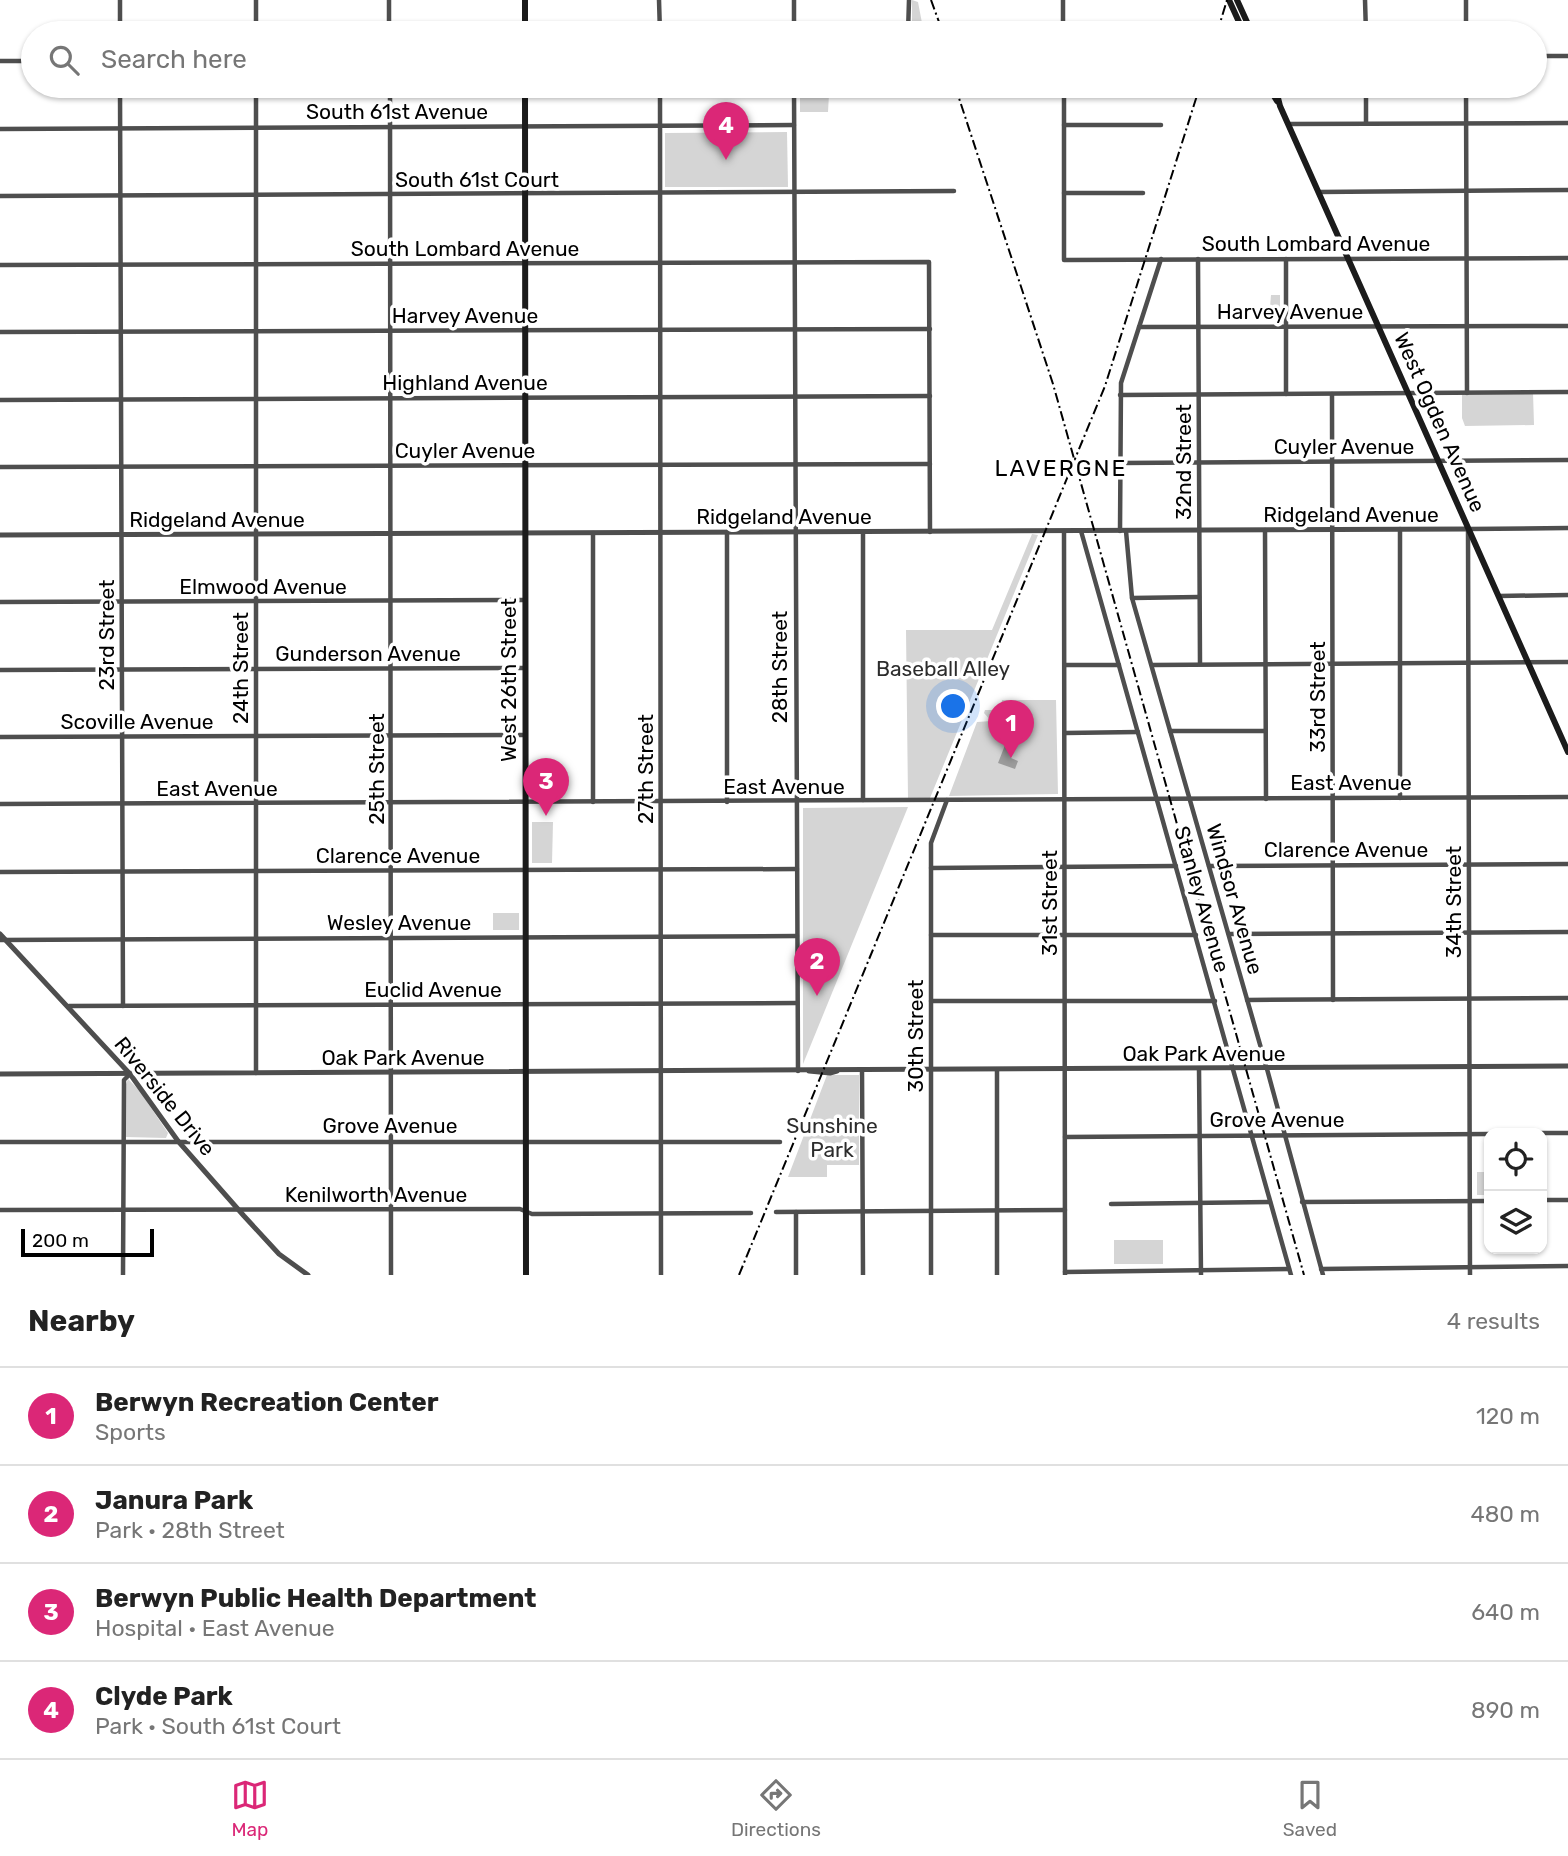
<!DOCTYPE html>
<meta charset="utf-8">
<style>
body{margin:0;font-family:Rubik,sans-serif;background:#f6f6f6;color:#222}
.controls{position:absolute;right:21px;bottom:21px;display:grid;overflow:hidden;border-radius:14px;box-shadow:0 2px 5px #0004}
.controls button{width:63px;height:63px;display:grid;place-items:center;padding:0;border:0;border-bottom:2px solid #e0e0e0;background:#fff;color:#222;font:35px sans-serif}
.scale{position:absolute;left:21px;bottom:18px;width:133px;box-sizing:border-box;padding-left:7px;border:4px solid #000;border-top:0;font-size:19px;line-height:24px;white-space:nowrap;color:#000;-webkit-text-stroke:5px #fff;paint-order:stroke}
.you{position:absolute;left:954px;top:707px;width:24px;height:24px;margin:-18px;border:5px solid #fff;border-radius:50%;background:#1a73e8;box-shadow:0 0 0 10px #1a73e833}
.badge{display:grid;place-items:center;width:46px;height:46px;border-radius:50%;background:#db2777;color:#fff;font-size:23px;font-weight:700}
.pin{position:absolute;translate:-50% -58px;filter:drop-shadow(0 2px 4px #0008)}
.pin::after{content:'';position:absolute;top:37px;width:24px;height:21px;background:inherit;clip-path:polygon(0 0,100% 0,50% 100%)}
.list{margin:0;padding:0;list-style:none}
h2{display:flex;justify-content:space-between;align-items:center;height:91px;margin:0;padding:0 28px;font-size:30px}
h2 small{font-size:23px;font-weight:400;color:#767676}
.list li{display:grid;grid-template-columns:46px 1fr auto;gap:21px;align-items:center;box-sizing:border-box;height:98px;padding:0 28px;border-top:2px solid #e0e0e0}
.list b{display:block;font-size:26px;white-space:nowrap}
.list p{margin:0;font-size:23px;white-space:nowrap;color:#767676}
.list em{font-size:23px;font-style:normal;color:#767676}
.icon{flex:none;width:38px;height:38px;fill:none;stroke:currentColor;stroke-width:2;stroke-linecap:round;stroke-linejoin:round}
.map{position:relative;flex:none;width:1568px;height:1275px;overflow:hidden}
.search{position:absolute;background:#fff;box-shadow:0 2px 5px #0004;left:21px;right:21px;top:21px;height:77px;display:flex;align-items:center;gap:18px;box-sizing:border-box;padding:0 24px;border-radius:38px;color:#767676;font-size:26px}
.sheet{height:483px;background:#fff}
nav{display:flex;justify-content:space-around;align-items:center;box-sizing:border-box;height:98px;border-top:2px solid #e0e0e0;background:#fff;font-size:19px;color:#767676}
nav a{display:grid;justify-items:center;gap:4px}
nav .on{color:#db2777}
.map>svg:first-child{display:block}
.green{fill:#d5d5d5}
.water{fill:#9c9c9c}
.lines{fill:none;stroke-linecap:round;stroke-linejoin:round}
.minor{stroke:#4e4e4e;stroke-width:4.5}
.tertiary{stroke:#4e4e4e;stroke-width:5}
.secondary{stroke:#1b1b1b;stroke-width:6}
.rail{stroke:#000;stroke-width:2;stroke-dasharray:10 3.5 2 3.5;stroke-linecap:butt}
.labels{text-anchor:middle;dominant-baseline:central;stroke-width:7;stroke-linejoin:round;paint-order:stroke}
.street-label{font-size:21px;fill:#000;stroke:#fff}
.park-label{font-size:21px;fill:#2c2c2c;stroke:#fff}
.neighbourhood-label{font-size:23px;letter-spacing:2px;fill:#000;stroke:#fff}
</style>
<div class="map">
<svg width="1568" height="1275" viewBox="0 0 1568 1275">
<rect width="100%" height="100%" fill="#fff"/>
<g class="green">
<path d="M912 0 918 2 922 23H919L918 33H912Z"/>
<path d="M800 86H909V94H829L828 112H800Z"/>
<path d="M787 132 788 187H665V133Z"/>
<path d="M1271 295H1280V320H1269Z"/>
<path d="M1533 393 1534 425 1465 426 1462 418V394Z"/>
<path d="M1032 534 1038 535 930 798H908L906 630H992Z"/>
<path d="M1002 700H1056L1058 794 949 796 977 722 991 721 984 713 985 710H1000Z"/>
<path d="M908 807 803 1064V808Z"/>
<path d="M532 822H553L552 863H532Z"/>
<rect x="493" y="913" width="26" height="17"/>
<path d="M827 1075H859V1165H827V1177H788Z"/>
<path d="M128 1079 139 1090 168 1133 166 1138 126 1137 125 1087Z"/>
<rect x="1477" y="1172" width="12" height="23"/>
<rect x="1114" y="1240" width="49" height="24"/>
</g>
<path class="water" d="M1009 735 1019 739 1011 758 1018 761 1015 769 998 763Z"/>
<g class="lines">
<g class="minor">
<path d="M120 0V33"/>
<path d="M256 0V33"/>
<path d="M389 0V33"/>
<path d="M659 0 660 33"/>
<path d="M794 0V33"/>
<path d="M1063 0V33"/>
<path d="M1365 0 1366 33"/>
<path d="M1466 0V33"/>
<path d="M908 33 909 0"/>
<path d="M1535 56H1568"/>
<path d="M0 61H33"/>
<path d="M120 86 123 1006"/>
<path d="M390 86 391 1275"/>
<path d="M660 86 661 1275"/>
<path d="M794 86 798 1071"/>
<path d="M1064 86V260L1568 258"/>
<path d="M1366 86V123"/>
<path d="M1466 86 1467 393"/>
<path d="M1288 124 1568 123"/>
<path d="M1064 125H1161"/>
<path d="M0 129 794 125"/>
<path d="M1319 192 1568 190"/>
<path d="M1064 193H1143"/>
<path d="M0 196 954 191"/>
<path d="M1198 259 1200 664"/>
<path d="M0 265 929 262 930 532"/>
<path d="M1139 327 1568 326"/>
<path d="M0 332 930 329"/>
<path d="M1286 394V259"/>
<path d="M1332 394 1333 1000"/>
<path d="M1120 395 1568 392"/>
<path d="M0 400 930 396"/>
<path d="M1121 463 1568 460"/>
<path d="M0 467 930 464"/>
<path d="M1265 530 1266 799"/>
<path d="M1064 531 1065 1275"/>
<path d="M1081 531 1291 1275"/>
<path d="M1120 531 1121 383 1161 259"/>
<path d="M1126 531 1132 598 1267 1069 1323 1275"/>
<path d="M727 532V802"/>
<path d="M593 533V802"/>
<path d="M1499 596 1568 595"/>
<path d="M1132 598 1199 597"/>
<path d="M0 602 525 600"/>
<path d="M1065 665H1119"/>
<path d="M1152 665 1568 662"/>
<path d="M0 670 525 668"/>
<path d="M1170 731H1265"/>
<path d="M1065 733 1138 732"/>
<path d="M0 737 525 735"/>
<path d="M1400 798V529"/>
<path d="M863 800V532"/>
<path d="M0 804 1568 797"/>
<path d="M1209 866 1568 864"/>
<path d="M931 868 1176 866"/>
<path d="M0 872 797 869"/>
<path d="M1229 934 1568 932"/>
<path d="M931 935H1196"/>
<path d="M0 940 797 936"/>
<path d="M1247 1000 1568 998"/>
<path d="M931 1001H1215"/>
<path d="M69 1006 797 1003"/>
<path d="M1199 1069 1201 1275"/>
<path d="M862 1070 863 1275"/>
<path d="M256 1073V86"/>
<path d="M1522 1133H1568"/>
<path d="M1065 1137 1489 1134"/>
<path d="M0 1142H780"/>
<path d="M1542 1200H1568"/>
<path d="M1302 1202 1489 1201"/>
<path d="M1111 1204 1270 1202"/>
<path d="M0 1210 520 1209 532 1214 751 1213"/>
<path d="M776 1212 1065 1210"/>
<path d="M796 1212V1275"/>
<path d="M1321 1269 1568 1266"/>
<path d="M1065 1272 1289 1269"/>
<path d="M123 1275 124 1080 130 1074"/>
<path d="M931 1275V843L947 800"/>
<path d="M997 1275V1070"/>
<path d="M1470 1275 1468 529 1568 528"/>
</g>
<g class="tertiary">
<path d="M0 535 1468 529"/>
<path d="M0 934 130 1074 178 1141 244 1216 279 1254 308 1275"/>
<path d="M809 1071 830 1073 837 1071"/>
<path d="M0 1074 1568 1066"/>
</g>
<g class="secondary">
<path d="M525 0V33"/>
<path d="M1229 0 1244 33"/>
<path d="M1237 0 1252 33"/>
<path d="M525 86 526 1275"/>
<path d="M1268 86 1277 101"/>
<path d="M1275 86 1280 106 1568 752"/>
</g>
<g class="rail">
<path d="M931 0 943 33"/>
<path d="M1217 33 1227 0"/>
<path d="M955 86 1053 384 1304 1275"/>
<path d="M739 1275 1105 386 1200 86"/>
</g>
</g>
<g class="labels">
<g class="street-label">
<text x="397" y="111">South 61st Avenue</text>
<text x="477" y="179">South 61st Court</text>
<text x="1316" y="243">South Lombard Avenue</text>
<text x="465" y="248">South Lombard Avenue</text>
<text x="1290" y="311">Harvey Avenue</text>
<text x="465" y="315">Harvey Avenue</text>
<text x="465" y="382">Highland Avenue</text>
<text transform="translate(1440 422) rotate(66)">West Ogden Avenue</text>
<text x="1344" y="446">Cuyler Avenue</text>
<text x="465" y="450">Cuyler Avenue</text>
<text transform="translate(1183 462) rotate(-90)">32nd Street</text>
<text x="1351" y="514">Ridgeland Avenue</text>
<text x="784" y="516">Ridgeland Avenue</text>
<text x="217" y="519">Ridgeland Avenue</text>
<text x="263" y="586">Elmwood Avenue</text>
<text transform="translate(106 635) rotate(-90)">23rd Street</text>
<text x="368" y="653">Gunderson Avenue</text>
<text transform="translate(779 667) rotate(-90)">28th Street</text>
<text transform="translate(240 668) rotate(-90)">24th Street</text>
<text transform="translate(508 680) rotate(-90)">West 26th Street</text>
<text transform="translate(1317 697) rotate(-90)">33rd Street</text>
<text x="137" y="721">Scoville Avenue</text>
<text transform="translate(376 769) rotate(-90)">25th Street</text>
<text transform="translate(645 769) rotate(-90)">27th Street</text>
<text x="1351" y="782">East Avenue</text>
<text x="784" y="786">East Avenue</text>
<text x="217" y="788">East Avenue</text>
<text x="1346" y="849">Clarence Avenue</text>
<text x="398" y="855">Clarence Avenue</text>
<text transform="translate(1202 899) rotate(74)">Stanley Avenue</text>
<text transform="translate(1235 899) rotate(74)">Windsor Avenue</text>
<text transform="translate(1453 902) rotate(-90)">34th Street</text>
<text transform="translate(1049 903) rotate(-90)">31st Street</text>
<text x="399" y="922">Wesley Avenue</text>
<text x="433" y="989">Euclid Avenue</text>
<text transform="translate(915 1036) rotate(-90)">30th Street</text>
<text x="1204" y="1053">Oak Park Avenue</text>
<text x="403" y="1057">Oak Park Avenue</text>
<text transform="translate(165 1096) rotate(51)">Riverside Drive</text>
<text x="1277" y="1119">Grove Avenue</text>
<text x="390" y="1125">Grove Avenue</text>
<text x="376" y="1194">Kenilworth Avenue</text>
</g>
<g class="park-label">
<text x="943" y="668">Baseball Alley</text>
<text x="832" y="1125">Sunshine<tspan x="832" dy="24">Park</tspan></text>
</g>
<g class="neighbourhood-label">
<text x="1061" y="468">LAVERGNE</text>
</g>
</g>
</svg>
<div class="controls">
<button><svg class="icon" aria-label="locate" viewBox="0 0 24 24"><circle cx="12" cy="12" r="6"/><path d="M12 2v4M12 18v4M2 12h4M18 12h4"/></svg></button>
<button><svg class="icon" aria-label="layers" viewBox="0 0 24 24"><path d="M12 4l9 5-9 5-9-5zM3 14l9 5 9-5"/></svg></button>
</div>
<div class="scale">200 m</div>
<div class="you"></div>
<div class="pin badge" style="left:1011px;top:758px">1</div>
<div class="pin badge" style="left:817px;top:996px">2</div>
<div class="pin badge" style="left:546px;top:816px">3</div>
<div class="pin badge" style="left:726px;top:160px">4</div>
<div class="search"><svg class="icon" aria-label="search" viewBox="0 0 24 24"><circle cx="10" cy="10" r="6"/><path d="M15 15l6 6"/></svg>Search here</div>
</div>
<section class="sheet">
<h2>Nearby<small>4 results</small></h2>
<ul class="list">
<li><span class="badge">1</span><div><b>Berwyn Recreation Center</b><p>Sports</p></div><em>120 m</em></li>
<li><span class="badge">2</span><div><b>Janura Park</b><p>Park · 28th Street</p></div><em>480 m</em></li>
<li><span class="badge">3</span><div><b>Berwyn Public Health Department</b><p>Hospital · East Avenue</p></div><em>640 m</em></li>
<li><span class="badge">4</span><div><b>Clyde Park</b><p>Park · South 61st Court</p></div><em>890 m</em></li>
</ul>
</section>
<nav>
<a class="on"><svg class="icon" aria-label="map" viewBox="0 0 24 24"><path d="M3 6l6-2 6 2 6-2v14l-6 2-6-2-6 2zM9 4v14M15 6v14"/></svg>Map</a>
<a><svg class="icon" aria-label="directions" viewBox="0 0 24 24"><path d="M12 3l9 9-9 9-9-9zM9 14v-3h6M13 9l2 2-2 2"/></svg>Directions</a>
<a><svg class="icon" aria-label="saved" viewBox="0 0 24 24"><path d="M7 4h10v16l-5-4-5 4z"/></svg>Saved</a>
</nav>
